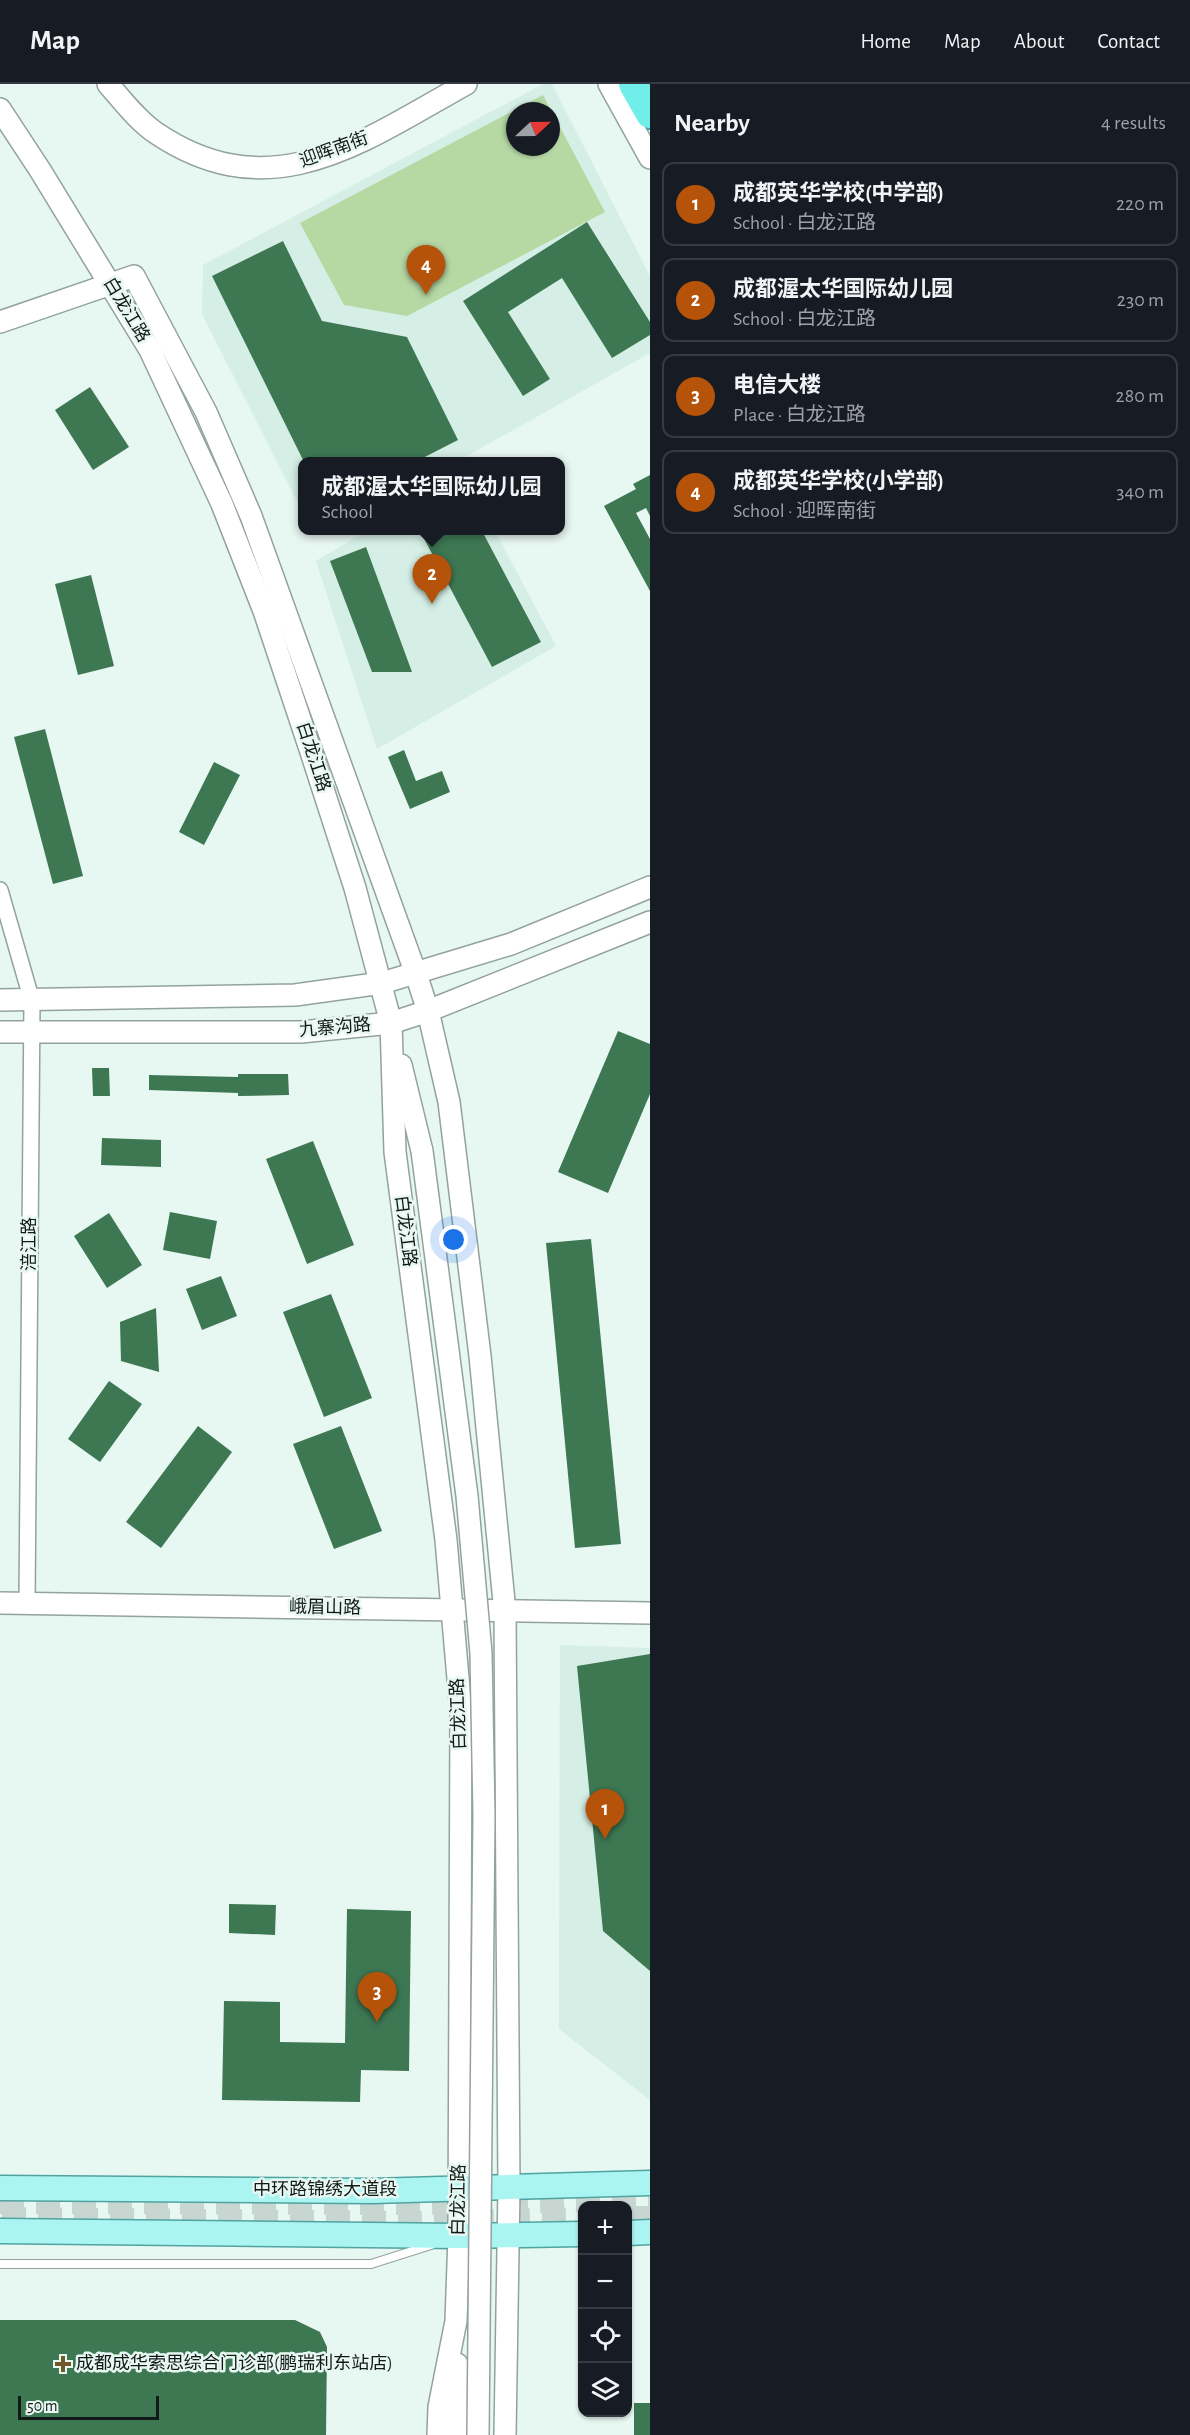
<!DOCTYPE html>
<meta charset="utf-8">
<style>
body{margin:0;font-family:"Alegreya Sans","Noto Sans SC",sans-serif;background:#242831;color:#f1f3f6}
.controls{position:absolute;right:18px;bottom:18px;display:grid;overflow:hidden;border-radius:12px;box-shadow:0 2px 4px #0004}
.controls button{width:54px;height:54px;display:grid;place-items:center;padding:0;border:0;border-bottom:2px solid #363941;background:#171b24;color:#f1f3f6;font:30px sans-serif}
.compass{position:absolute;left:506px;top:18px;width:54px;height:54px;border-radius:50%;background:#171b24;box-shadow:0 2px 4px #0004;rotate:68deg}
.scale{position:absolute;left:18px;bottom:15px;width:141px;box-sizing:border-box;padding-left:6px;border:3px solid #131917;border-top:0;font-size:16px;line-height:21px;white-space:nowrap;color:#131917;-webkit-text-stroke:4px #e7f7f2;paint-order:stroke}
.you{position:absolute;left:454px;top:1156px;width:21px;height:21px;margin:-15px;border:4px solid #fff;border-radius:50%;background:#1a73e8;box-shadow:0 0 0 9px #1a73e833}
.badge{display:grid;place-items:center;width:39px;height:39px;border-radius:50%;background:#b45309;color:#fff;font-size:20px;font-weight:700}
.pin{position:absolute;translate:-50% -50px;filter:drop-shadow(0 2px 3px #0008)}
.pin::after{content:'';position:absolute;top:32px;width:21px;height:18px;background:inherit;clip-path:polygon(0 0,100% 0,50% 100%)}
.popup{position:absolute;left:298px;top:373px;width:267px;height:78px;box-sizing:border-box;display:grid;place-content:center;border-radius:12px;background:#171b24;filter:drop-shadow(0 2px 4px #0005);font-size:20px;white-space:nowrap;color:#9ea1a6}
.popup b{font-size:22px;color:#f1f3f6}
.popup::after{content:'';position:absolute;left:50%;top:100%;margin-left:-12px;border:12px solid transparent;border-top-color:#171b24}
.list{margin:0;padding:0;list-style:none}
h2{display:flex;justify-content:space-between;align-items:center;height:78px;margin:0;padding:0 24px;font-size:26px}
h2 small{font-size:20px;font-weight:400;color:#9ea1a6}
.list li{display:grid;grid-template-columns:39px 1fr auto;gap:18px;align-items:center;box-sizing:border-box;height:84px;margin:0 12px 12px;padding:0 12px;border:2px solid #363941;border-radius:12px}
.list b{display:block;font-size:22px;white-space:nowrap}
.list p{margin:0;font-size:20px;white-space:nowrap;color:#9ea1a6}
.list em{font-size:20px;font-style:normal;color:#9ea1a6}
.icon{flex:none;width:33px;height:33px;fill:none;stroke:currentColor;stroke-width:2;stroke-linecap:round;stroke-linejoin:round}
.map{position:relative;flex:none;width:650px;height:2351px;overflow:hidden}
header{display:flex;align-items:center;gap:36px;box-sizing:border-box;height:84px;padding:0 30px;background:#171b24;border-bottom:2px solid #363941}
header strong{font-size:28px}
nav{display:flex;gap:33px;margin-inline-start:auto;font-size:21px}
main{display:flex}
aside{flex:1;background:#171b24}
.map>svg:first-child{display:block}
.built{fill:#d5efe6;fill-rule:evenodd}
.green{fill:#b6d9a4;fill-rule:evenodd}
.building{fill:#3e7853}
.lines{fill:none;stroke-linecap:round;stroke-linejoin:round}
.primary-tunnel{stroke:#c7d6d1;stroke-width:24;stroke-dasharray:24 12;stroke-linecap:butt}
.lane-casing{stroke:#93a29d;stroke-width:10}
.street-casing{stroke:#93a29d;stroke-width:18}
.secondary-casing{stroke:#93a29d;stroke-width:24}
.primary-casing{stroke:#50a3a0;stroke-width:27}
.highway-casing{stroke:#50a3a0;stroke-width:32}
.lane{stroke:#fff;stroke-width:8}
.street{stroke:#fff;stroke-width:15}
.secondary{stroke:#fff;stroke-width:21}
.primary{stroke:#aaf5f2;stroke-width:24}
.highway{stroke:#71eeea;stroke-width:28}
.secondary-bridge-casing{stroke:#93a29d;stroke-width:24;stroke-linecap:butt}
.secondary-bridge{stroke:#fff;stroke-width:21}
.poi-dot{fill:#725729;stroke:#e7f7f2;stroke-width:2}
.labels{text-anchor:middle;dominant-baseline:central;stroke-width:5;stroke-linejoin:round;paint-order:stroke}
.street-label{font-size:18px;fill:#131917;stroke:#e7f7f2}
.poi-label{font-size:18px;fill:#131917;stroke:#e7f7f2;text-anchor:start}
</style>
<header>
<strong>Map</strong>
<nav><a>Home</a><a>Map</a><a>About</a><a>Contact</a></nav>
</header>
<main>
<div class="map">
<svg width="650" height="2351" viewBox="0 0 650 2351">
<rect width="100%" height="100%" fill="#e7f7f2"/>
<g class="built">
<path d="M543 0H552L650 192V269L458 377 303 378V429L202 230 203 181ZM515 27H551V63H515Z"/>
<path d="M367 447H495L556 562 377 665 316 477Z"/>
<path d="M560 1561 650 1564V2016L559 1945Z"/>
</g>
<path class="green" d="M543 11 605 128 407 232 344 221 300 139ZM515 27H551V63H515Z"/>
<g class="building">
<path d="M587 138 650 238V251L612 274 562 194 508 228 550 295 523 312 463 217Z"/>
<path d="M283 157 322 237 407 253 458 356 415 378H304L212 192Z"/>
<path d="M90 303 129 363 93 386 55 326Z"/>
<path d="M650 391V432L646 424 636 429 650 455V507L604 422 636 405 633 400Z"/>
<path d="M420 447H482L541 558 492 583Z"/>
<path d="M366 463 412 588H372L330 477Z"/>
<path d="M91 491 114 582 78 591 55 500Z"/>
<path d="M45 645 83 792 53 800 14 653Z"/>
<path d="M404 666 416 697 442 687 450 708 410 725 388 673Z"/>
<path d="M214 678 240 691 204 761 179 748Z"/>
<path d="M618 947 650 960V1010L608 1109 558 1088Z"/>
<path d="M92 984H109L110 1012H93Z"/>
<path d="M238 990H288L289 1011 238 1012V1009L149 1006V991L238 993Z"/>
<path d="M102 1054 161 1056V1083L101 1081Z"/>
<path d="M313 1057 354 1161 307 1180 266 1075Z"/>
<path d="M170 1128 217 1137 210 1175 163 1166Z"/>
<path d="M109 1129 142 1181 107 1204 74 1152Z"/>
<path d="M591 1155 621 1460 575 1464 546 1159Z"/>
<path d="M221 1192 237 1232 202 1246 186 1205Z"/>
<path d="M331 1210 372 1314 324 1333 283 1228Z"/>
<path d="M156 1224 159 1288 121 1277 120 1238Z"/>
<path d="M109 1297 142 1320 100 1378 68 1355Z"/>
<path d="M198 1342 232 1368 161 1464 126 1438Z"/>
<path d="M341 1342 382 1447 334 1465 293 1360Z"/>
<path d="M650 1570V1887L603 1847 577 1582Z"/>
<path d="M229 1820 276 1821 275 1851 229 1849Z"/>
<path d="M347 1825 411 1827 409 1987 361 1986 360 2018 222 2016 224 1917 280 1918V1958L345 1959Z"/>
<path d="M0 2236H295L320 2248 327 2263 326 2351H0Z"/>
<rect x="634" y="2319" width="16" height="32"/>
</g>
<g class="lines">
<g class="primary-tunnel">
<path d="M0 2118 421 2119 650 2115"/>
<path d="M628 2134H650"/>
<path d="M2 2135 418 2139 582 2135"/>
</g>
<g class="lane-casing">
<path id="lane" d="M0 2180H371L431 2161"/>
</g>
<g class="street-casing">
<path id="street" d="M0 806 32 917 27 1518"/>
</g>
<g class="secondary-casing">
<g id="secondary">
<path d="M108 0C122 16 138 37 156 49 272 127 363 57 466 0"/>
<path d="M609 0 650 74"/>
<path d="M0 25 40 86 150 266 222 420 264 527 311 668 355 804 391 939 395 1068 446 1456 461 1629 459 2152 456 2237 439 2323 438 2351"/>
<path d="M0 238 134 192 206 328 251 432 416 890 428 927 449 1018 480 1272 505 1528 509 2103 505 2351"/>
<path d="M0 916 295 911 382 899 511 860 650 803"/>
<path d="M0 948H301L391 939 428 927 650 838"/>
<path d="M401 981 422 1067"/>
<path d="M0 1519 650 1529"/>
<path d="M457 2280V2351"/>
</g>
</g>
<g class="primary-casing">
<g id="primary">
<path d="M0 2104 372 2107 650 2099"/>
<path d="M0 2147 459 2152 582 2150"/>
<path d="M628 2149 650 2148"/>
</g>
</g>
<g class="highway-casing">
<path id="highway" d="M633 0 650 30"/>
</g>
<use href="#lane" class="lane"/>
<use href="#street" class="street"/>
<use href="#secondary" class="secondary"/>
<use href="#primary" class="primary"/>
<use href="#highway" class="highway"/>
<g class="secondary-bridge-casing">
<path id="secondary-bridge" d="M422 1067 467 1412 481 1569 484 1731 478 2351"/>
</g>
<use href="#secondary-bridge" class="secondary-bridge"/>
</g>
<path class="poi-dot" d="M60 2271h6v6h6v6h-6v6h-6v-6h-6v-6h6z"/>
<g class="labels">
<g class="street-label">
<text transform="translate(334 66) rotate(-20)">迎晖南街</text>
<text transform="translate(126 226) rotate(59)">白龙江路</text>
<text transform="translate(313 673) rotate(72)">白龙江路</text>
<text transform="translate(335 944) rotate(-5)">九寨沟路</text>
<text transform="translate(405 1147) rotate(83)">白龙江路</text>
<text transform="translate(30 1160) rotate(-90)">涪江路</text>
<text transform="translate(325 1524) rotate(1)">峨眉山路</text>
<text transform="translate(459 1630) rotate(-92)">白龙江路</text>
<text x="325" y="2106">中环路锦绣大道段</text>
<text transform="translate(459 2116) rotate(-89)">白龙江路</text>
</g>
<g class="poi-label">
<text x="76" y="2280">成都成华索思综合门诊部(鹏瑞利东站店)</text>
</g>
</g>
</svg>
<div class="controls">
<button>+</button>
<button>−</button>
<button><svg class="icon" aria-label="locate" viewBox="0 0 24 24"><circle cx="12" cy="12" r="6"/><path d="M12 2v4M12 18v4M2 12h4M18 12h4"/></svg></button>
<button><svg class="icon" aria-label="layers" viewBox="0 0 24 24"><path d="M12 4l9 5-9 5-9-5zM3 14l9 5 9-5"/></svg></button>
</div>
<svg class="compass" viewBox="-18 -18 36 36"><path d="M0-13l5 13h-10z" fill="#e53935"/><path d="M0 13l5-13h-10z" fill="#9ea1a6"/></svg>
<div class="scale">50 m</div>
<div class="you"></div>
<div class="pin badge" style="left:605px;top:1755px">1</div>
<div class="pin badge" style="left:432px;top:520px">2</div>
<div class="popup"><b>成都渥太华国际幼儿园</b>School</div>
<div class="pin badge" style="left:377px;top:1938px">3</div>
<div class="pin badge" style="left:426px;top:211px">4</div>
</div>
<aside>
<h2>Nearby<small>4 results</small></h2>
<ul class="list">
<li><span class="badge">1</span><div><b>成都英华学校(中学部)</b><p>School · 白龙江路</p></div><em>220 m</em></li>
<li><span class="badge">2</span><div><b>成都渥太华国际幼儿园</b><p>School · 白龙江路</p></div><em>230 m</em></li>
<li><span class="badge">3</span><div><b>电信大楼</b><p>Place · 白龙江路</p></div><em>280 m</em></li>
<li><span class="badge">4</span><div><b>成都英华学校(小学部)</b><p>School · 迎晖南街</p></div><em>340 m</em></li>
</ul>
</aside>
</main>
